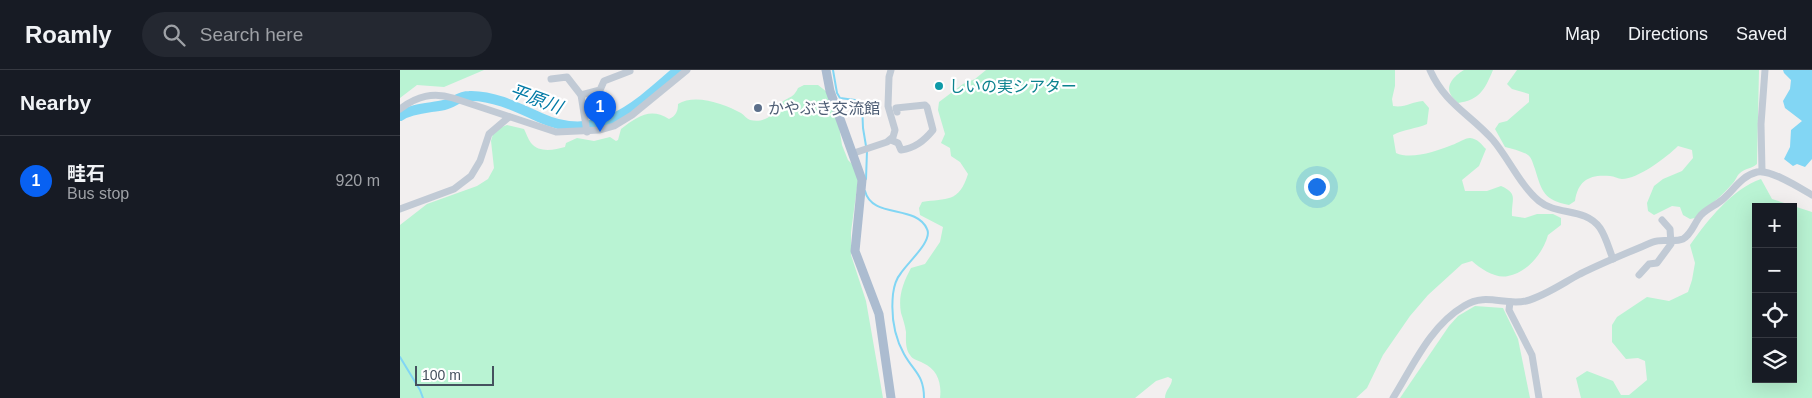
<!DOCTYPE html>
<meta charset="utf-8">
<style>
body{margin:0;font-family:Helvetica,"Noto Sans JP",sans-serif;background:#242831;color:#f1f3f6}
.controls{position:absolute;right:15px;bottom:15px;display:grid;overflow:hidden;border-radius:0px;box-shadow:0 5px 20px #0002}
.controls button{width:45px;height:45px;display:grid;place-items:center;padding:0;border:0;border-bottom:1px solid #363941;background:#171b24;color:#f1f3f6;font:25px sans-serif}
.scale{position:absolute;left:15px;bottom:12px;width:79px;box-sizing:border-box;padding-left:5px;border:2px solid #45515e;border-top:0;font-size:14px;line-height:18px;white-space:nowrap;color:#45515e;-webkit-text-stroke:4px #fff;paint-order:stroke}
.you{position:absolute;left:916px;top:116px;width:18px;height:18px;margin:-12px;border:4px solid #fff;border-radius:50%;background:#1a73e8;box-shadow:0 0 0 8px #1a73e833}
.badge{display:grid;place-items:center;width:32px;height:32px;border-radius:50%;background:#0861f2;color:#fff;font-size:16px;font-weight:700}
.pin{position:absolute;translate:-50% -41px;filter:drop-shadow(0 1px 2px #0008)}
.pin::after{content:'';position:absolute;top:26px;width:18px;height:15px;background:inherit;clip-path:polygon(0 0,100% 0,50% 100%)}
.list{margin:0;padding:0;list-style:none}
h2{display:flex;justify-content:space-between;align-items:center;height:65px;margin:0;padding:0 20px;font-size:21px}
h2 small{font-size:16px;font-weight:400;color:#9ea1a6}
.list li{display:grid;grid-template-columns:32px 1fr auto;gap:15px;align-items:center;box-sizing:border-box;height:90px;padding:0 20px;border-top:1px solid #363941}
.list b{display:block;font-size:19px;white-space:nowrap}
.list p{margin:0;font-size:16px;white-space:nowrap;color:#9ea1a6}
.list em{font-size:16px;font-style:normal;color:#9ea1a6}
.icon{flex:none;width:28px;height:28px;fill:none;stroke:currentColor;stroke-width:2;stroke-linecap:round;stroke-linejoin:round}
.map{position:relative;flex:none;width:1412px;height:328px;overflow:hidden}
header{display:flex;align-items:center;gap:30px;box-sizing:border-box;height:70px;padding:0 25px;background:#171b24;border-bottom:1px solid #363941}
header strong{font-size:24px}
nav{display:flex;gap:28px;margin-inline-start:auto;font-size:18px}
.search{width:350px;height:45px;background:#242831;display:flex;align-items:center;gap:12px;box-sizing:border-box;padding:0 18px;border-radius:28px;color:#9ea1a6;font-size:19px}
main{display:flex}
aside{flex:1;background:#171b24}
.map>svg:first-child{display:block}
.green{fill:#b9f3d3;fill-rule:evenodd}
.water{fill:#82d6f4}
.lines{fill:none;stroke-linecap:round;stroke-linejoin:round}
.stream{stroke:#82d6f4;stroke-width:2}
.river{stroke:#82d6f4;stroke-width:10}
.minor{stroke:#c1cad5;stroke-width:7}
.major{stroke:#acbcd0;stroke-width:9}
.culture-dot{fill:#0f9aa8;stroke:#fff;stroke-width:2}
.service-dot{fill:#5c6f8a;stroke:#fff;stroke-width:2}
.labels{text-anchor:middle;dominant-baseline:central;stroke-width:4.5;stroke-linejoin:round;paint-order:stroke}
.culture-label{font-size:16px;fill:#0d838f;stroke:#fff;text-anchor:start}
.service-label{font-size:16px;fill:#4e5e75;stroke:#fff;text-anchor:start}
.water-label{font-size:18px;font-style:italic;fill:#027aa6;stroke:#fff}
</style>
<header>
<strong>Roamly</strong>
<div class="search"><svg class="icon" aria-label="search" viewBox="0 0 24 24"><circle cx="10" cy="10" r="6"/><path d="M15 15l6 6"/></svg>Search here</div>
<nav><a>Map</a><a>Directions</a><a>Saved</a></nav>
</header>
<main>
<aside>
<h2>Nearby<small></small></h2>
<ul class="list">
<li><span class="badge">1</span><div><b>畦石</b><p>Bus stop</p></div><em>920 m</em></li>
</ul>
</aside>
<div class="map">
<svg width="1412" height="328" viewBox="0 0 1412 328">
<rect width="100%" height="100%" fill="#f2efef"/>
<g class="green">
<path d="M0 0H84L44 17 17 15 0 28Z"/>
<path d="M586 0H995V16L992 29 993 36C1005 38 1011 32 1023 31L1029 38 1027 54C1016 59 1004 59 993 65L996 83C1011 90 1037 81 1052 75 1058 73 1065 68 1070 68 1078 69 1081 74 1086 79L1079 96 1062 110 1065 121H1087L1101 116C1119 124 1111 129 1112 146L1125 148 1137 144H1153L1161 148V155L1148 165C1143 183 1128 202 1108 206 1096 209 1081 199 1072 191L1062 194 1028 225 1010 246 983 285 967 318 956 328H765C765 320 772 316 772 309L768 307 756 311 735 328H540C542 313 537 299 523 293 518 290 513 290 510 285 505 278 506 269 506 262 505 255 503 249 501 243 498 226 503 213 511 198L525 194 540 172 543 157 520 145 519 138 522 132C547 128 559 133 568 104L560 92 551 86 550 78 541 73 545 64 538 40 539 32 563 14 575 9Z"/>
<path d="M1064 0H1093C1085 19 1080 30 1058 33 1055 30 1051 26 1050 23 1046 13 1057 4 1064 0Z"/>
<path d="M1117 0H1359L1357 94C1352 99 1345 98 1340 103 1337 105 1336 110 1333 113 1322 126 1308 137 1295 148L1290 149 1283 145 1280 137 1272 136 1254 145 1248 141 1247 133 1254 116 1263 109 1282 101 1293 88 1292 80 1278 76C1267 87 1238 109 1222 109 1218 109 1214 106 1210 106 1190 104 1178 110 1175 131L1169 135C1144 130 1142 122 1135 99 1133 94 1132 88 1128 85 1122 81 1112 79 1105 77L1095 59 1099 53 1107 51 1129 32V24L1112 19 1107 14Z"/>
<path d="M404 15H418L427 22 439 56 442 75 448 90 453 95 458 110 451 162V185L466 231 483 328H0V155L27 134 77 116 88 109 94 98 91 71 93 64 99 58 107 55 124 59C126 63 128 69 131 73 139 83 154 80 165 77L166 73 177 68 194 71 210 67 216 71 218 70 221 59C237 47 250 37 269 49 276 46 278 41 278 34 295 23 325 34 341 43 344 45 347 49 350 50 355 51 361 51 365 49 373 46 375 38 381 33 389 26 393 29 398 18Z"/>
<path d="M1361 109 1372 129 1412 142V328H1181L1176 308 1187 301 1213 311 1221 325H1229L1247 310 1245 291 1238 288 1226 289 1212 272V255L1217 247 1247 227 1269 231 1288 222 1292 210 1295 193 1290 175C1307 151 1333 118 1361 109ZM1356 137H1393V309H1356Z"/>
<path d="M1075 236 1103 238 1118 269 1130 328H1000L1049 256 1058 246Z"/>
</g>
<path class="water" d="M1383 0H1412V89L1405 97 1397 94 1393 96 1384 89 1390 77 1391 60 1402 51 1385 38 1383 31 1390 19 1391 10 1384 3Z"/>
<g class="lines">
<g class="stream">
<path d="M433 0 437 23 440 28 455 30 462 34 463 58 466 76"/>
<path d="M466 109 467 81"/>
<path d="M465 121C472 149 516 134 527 159 533 171 508 192 501 203 496 209 494 216 493 224 491 244 494 266 504 284 514 302 524 305 524 328"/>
<path d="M0 287 20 320 23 328"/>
</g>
<path class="river" d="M0 46C12 38 30 38 44 35 53 33 59 26 69 26 93 25 119 38 141 48 198 74 237 36 278 0"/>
<g class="minor">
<path d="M1030 0C1045 34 1070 44 1093 70 1109 89 1120 115 1139 131 1157 146 1185 137 1200 158 1206 167 1209 179 1213 189"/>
<path d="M151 9 167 7 181 25 187 62"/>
<path d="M181 25 200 20 204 11 230 1"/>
<path d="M0 39C17 26 33 22 53 28L156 62 200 60 214 56 232 45 287 0"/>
<path d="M491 70 498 73 501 80C515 78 524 71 533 60L527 37 525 35 496 38 497 42"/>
<path d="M454 83 487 72 493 67 495 60 488 36 489 7 491 0"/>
<path d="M1362 101 1361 54 1365 0"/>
<path d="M0 139 54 119 71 106 80 91 89 64 109 47"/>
<path d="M1239 205 1249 194 1257 193 1271 174 1270 159 1262 150"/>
<path d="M1110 232 1109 240 1132 285 1139 328"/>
<path d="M993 328C1013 296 1030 256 1064 236 1086 222 1104 236 1126 231 1145 226 1163 213 1180 204 1204 192 1229 182 1253 172 1263 168 1273 173 1283 169 1292 164 1294 153 1301 145 1307 139 1316 135 1322 130 1334 120 1341 106 1357 102 1371 99 1400 118 1412 125"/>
</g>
<path class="major" d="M426 0 430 21 462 110 455 181 479 244 491 328"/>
</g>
<circle class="culture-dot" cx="539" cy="16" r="5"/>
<circle class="service-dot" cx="358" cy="38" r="5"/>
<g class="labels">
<g class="culture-label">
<text x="549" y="16">しいの実シアター</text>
</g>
<g class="service-label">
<text x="368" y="38">かやぶき交流館</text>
</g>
<g class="water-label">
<text transform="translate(136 29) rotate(20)">平原川</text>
</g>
</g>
</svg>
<div class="controls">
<button>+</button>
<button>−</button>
<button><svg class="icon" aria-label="locate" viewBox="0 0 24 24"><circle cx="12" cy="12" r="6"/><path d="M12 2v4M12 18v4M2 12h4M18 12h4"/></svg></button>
<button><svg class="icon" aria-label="layers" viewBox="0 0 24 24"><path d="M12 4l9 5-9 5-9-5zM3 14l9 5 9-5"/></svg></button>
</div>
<div class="scale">100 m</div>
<div class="you"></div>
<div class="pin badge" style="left:200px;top:62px">1</div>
</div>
</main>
